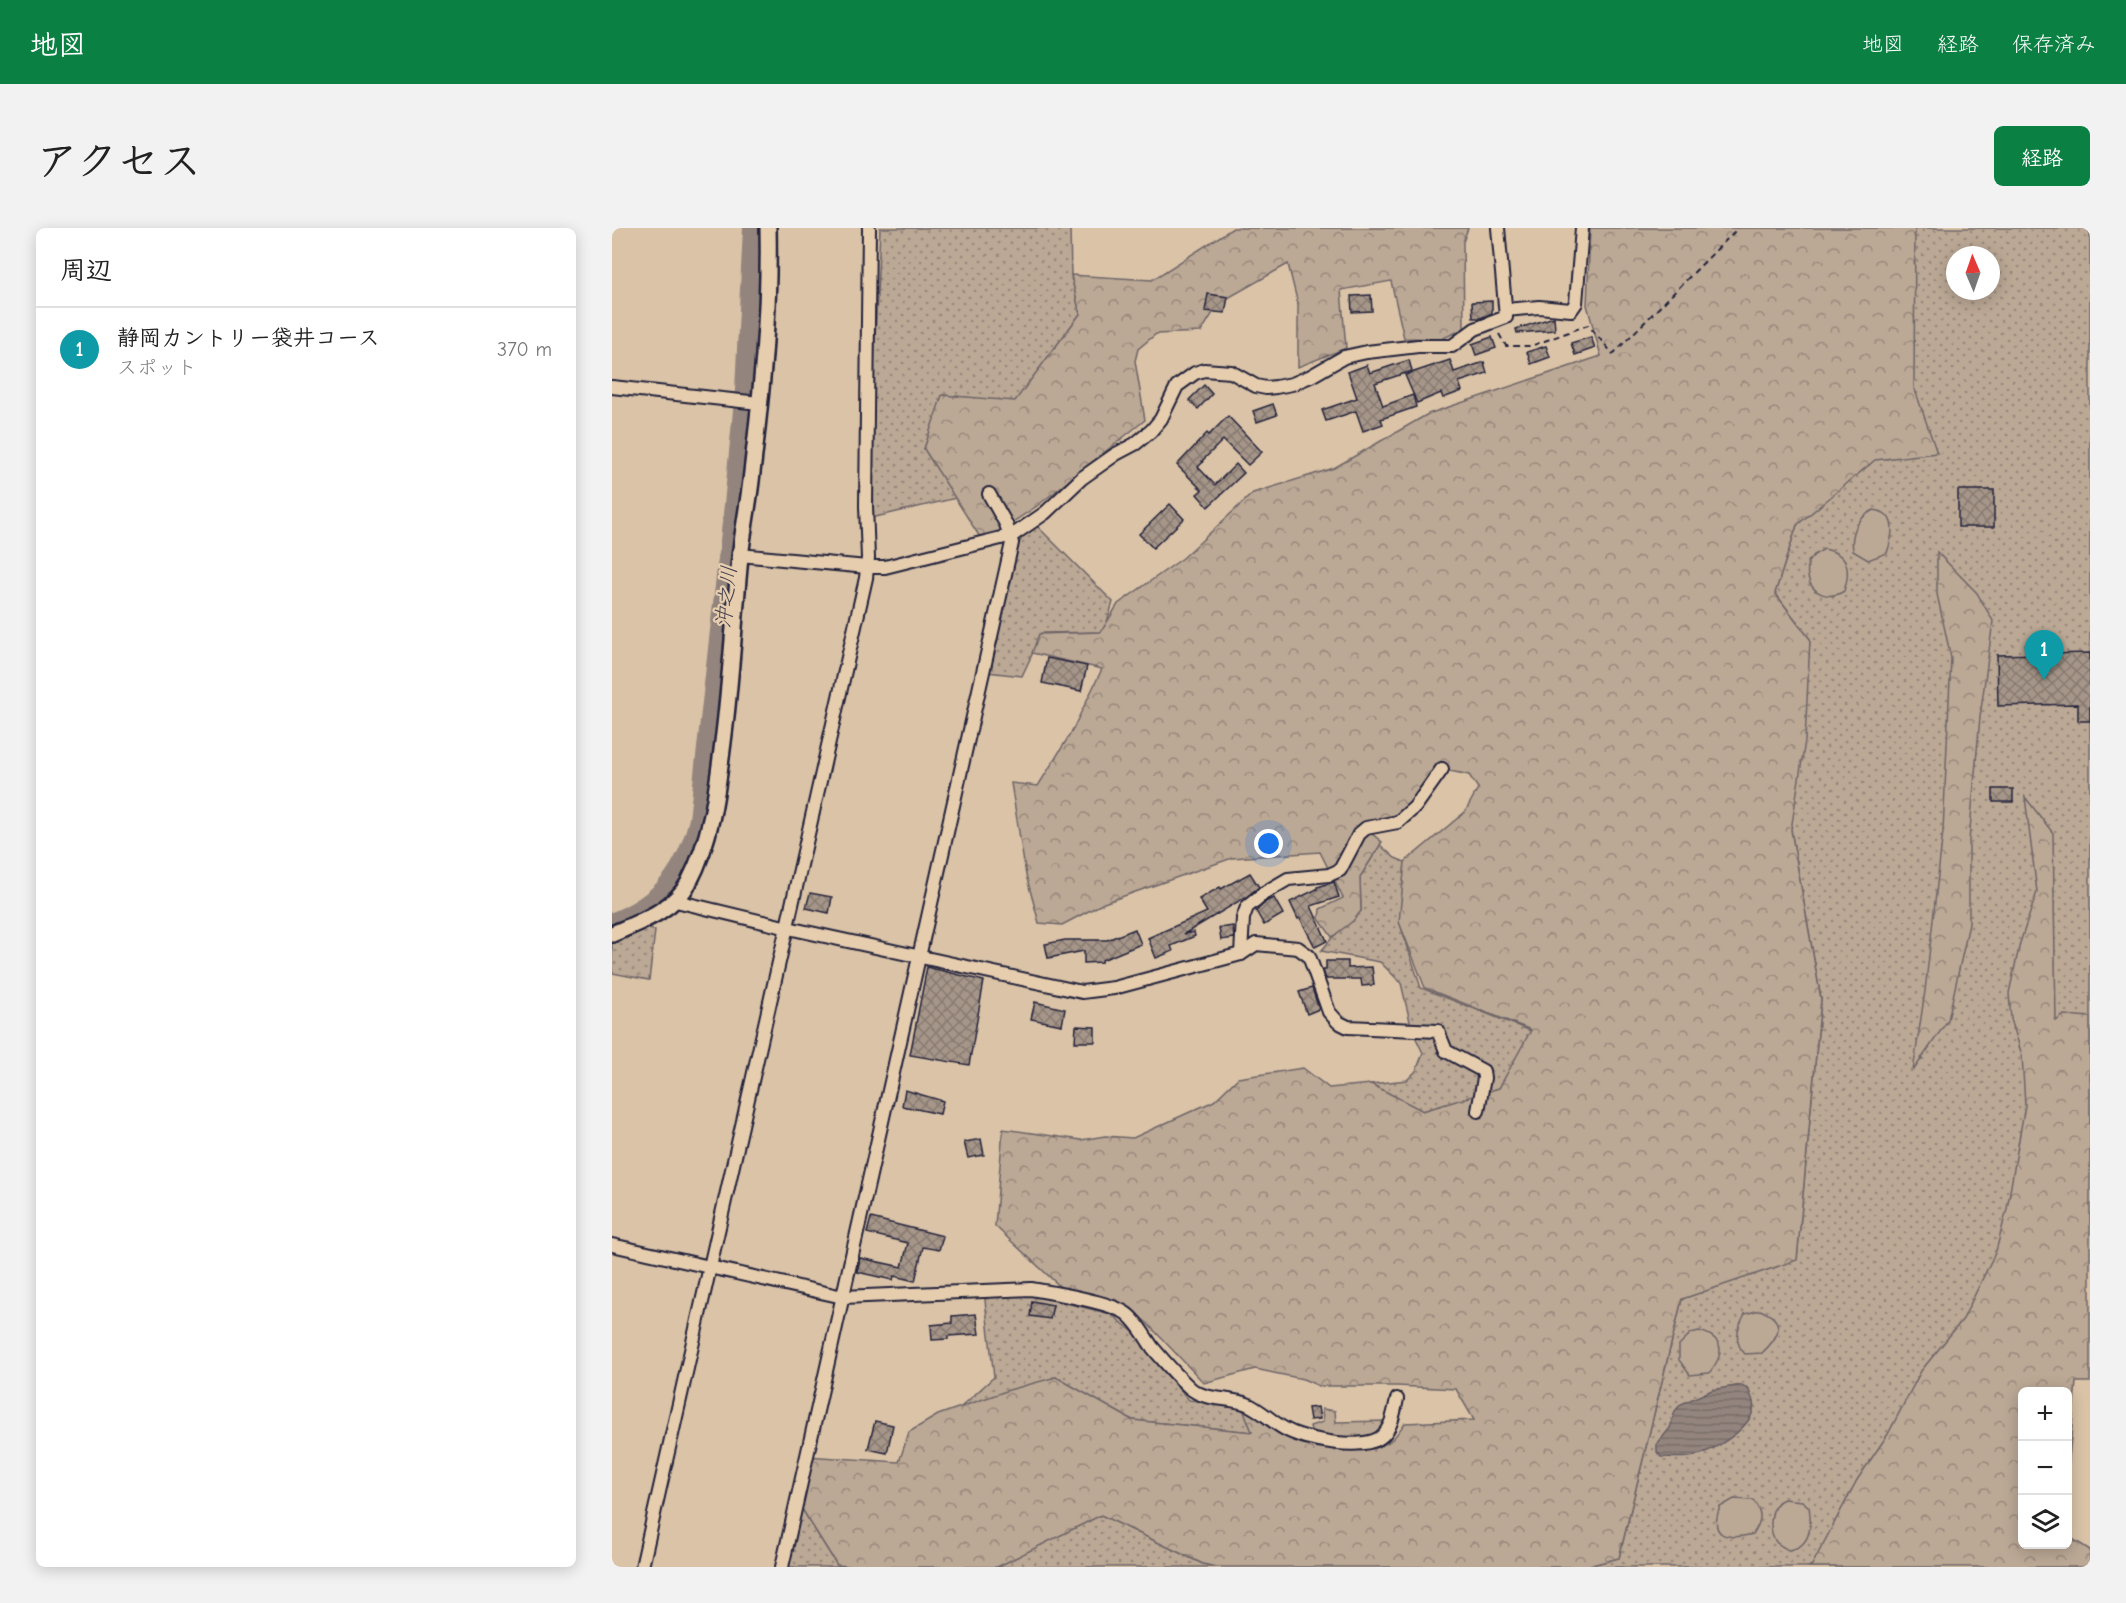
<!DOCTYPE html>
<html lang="ja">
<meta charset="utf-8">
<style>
body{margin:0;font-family:"Comic Neue","Klee One",sans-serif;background:#f2f2f2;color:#222}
.controls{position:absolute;right:18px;bottom:18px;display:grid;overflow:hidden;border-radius:9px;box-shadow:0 3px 15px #0003}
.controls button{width:54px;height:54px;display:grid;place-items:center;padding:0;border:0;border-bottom:2px solid #e0e0e0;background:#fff;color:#222;font:30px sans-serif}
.compass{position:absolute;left:1334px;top:18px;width:54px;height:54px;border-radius:50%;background:#fff;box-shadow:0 3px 15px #0003;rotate:358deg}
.you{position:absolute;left:657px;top:616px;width:21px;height:21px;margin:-15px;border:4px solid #fff;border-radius:50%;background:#1a73e8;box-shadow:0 0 0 9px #1a73e833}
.badge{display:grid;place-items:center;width:39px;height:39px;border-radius:50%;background:#0b8043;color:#fff;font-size:20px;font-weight:700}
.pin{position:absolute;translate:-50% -50px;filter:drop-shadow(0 2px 3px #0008)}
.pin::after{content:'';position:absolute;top:32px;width:21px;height:18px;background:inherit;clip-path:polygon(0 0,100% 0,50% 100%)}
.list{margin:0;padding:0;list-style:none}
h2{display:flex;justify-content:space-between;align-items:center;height:78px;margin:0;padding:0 24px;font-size:26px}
h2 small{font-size:20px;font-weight:400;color:#767676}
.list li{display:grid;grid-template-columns:39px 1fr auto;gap:18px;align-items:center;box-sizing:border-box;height:84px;padding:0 24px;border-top:2px solid #e0e0e0}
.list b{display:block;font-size:22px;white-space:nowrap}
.list p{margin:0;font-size:20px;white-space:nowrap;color:#767676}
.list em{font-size:20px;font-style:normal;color:#767676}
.icon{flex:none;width:33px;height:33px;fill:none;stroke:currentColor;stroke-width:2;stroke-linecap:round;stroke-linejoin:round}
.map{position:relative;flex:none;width:1478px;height:1339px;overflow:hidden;border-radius:9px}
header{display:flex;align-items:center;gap:36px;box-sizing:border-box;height:84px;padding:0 30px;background:#0b8043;color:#fff}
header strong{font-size:28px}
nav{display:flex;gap:33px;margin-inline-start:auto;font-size:21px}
.intro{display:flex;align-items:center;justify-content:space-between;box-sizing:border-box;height:144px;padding:0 36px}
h1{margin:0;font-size:42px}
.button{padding:15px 27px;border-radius:9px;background:#0b8043;color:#fff;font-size:21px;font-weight:700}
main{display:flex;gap:36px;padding:0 36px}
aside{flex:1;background:#fff;border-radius:9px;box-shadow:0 3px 15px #0003}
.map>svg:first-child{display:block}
.grass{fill:url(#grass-dots);stroke:#6e6568;stroke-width:1.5;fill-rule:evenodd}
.forest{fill:url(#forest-crowns);stroke:#6e6568;stroke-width:1.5}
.garden{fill:#bba895;stroke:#6e6568;stroke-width:1.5}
.water{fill:url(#water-rules);stroke:#665d63;stroke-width:1.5}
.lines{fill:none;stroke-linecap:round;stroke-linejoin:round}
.river{stroke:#93857e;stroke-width:26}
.building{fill:url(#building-cross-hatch);stroke:#22223b;stroke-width:1.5}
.minor-casing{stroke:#22223b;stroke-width:16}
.tertiary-casing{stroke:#22223b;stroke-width:20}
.path{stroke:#22223b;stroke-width:2;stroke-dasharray:6 4.5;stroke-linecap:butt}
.minor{stroke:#e6cdae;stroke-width:12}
.tertiary{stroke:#e6cdae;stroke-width:15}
.labels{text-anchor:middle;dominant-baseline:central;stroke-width:4.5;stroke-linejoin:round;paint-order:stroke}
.water-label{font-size:21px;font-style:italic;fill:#44404f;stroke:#e6cdae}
</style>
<header>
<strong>地図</strong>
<nav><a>地図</a><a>経路</a><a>保存済み</a></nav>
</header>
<div class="intro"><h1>アクセス</h1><a class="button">経路</a></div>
<main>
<aside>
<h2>周辺<small></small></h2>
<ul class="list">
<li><span class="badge" style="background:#0f9aa8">1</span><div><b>静岡カントリー袋井コース</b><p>スポット</p></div><em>370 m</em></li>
</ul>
</aside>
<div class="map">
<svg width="1478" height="1339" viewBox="0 0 1478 1339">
<defs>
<pattern id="grass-dots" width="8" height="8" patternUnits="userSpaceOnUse" patternTransform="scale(1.5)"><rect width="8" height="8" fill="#bba895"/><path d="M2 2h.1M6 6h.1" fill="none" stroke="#98887b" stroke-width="1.8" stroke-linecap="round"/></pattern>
<pattern id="forest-crowns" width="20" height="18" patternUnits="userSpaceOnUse" patternTransform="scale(1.5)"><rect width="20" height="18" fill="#bba895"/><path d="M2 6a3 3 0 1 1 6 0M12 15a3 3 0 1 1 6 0" fill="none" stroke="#98887b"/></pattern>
<pattern id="water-rules" width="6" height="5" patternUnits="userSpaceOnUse" patternTransform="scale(1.5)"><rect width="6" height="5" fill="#93857e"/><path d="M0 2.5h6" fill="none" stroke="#786c68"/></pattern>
<pattern id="building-cross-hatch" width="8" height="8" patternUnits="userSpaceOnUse" patternTransform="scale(1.5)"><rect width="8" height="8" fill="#a69689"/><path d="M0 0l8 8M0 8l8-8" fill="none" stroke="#877a71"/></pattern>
</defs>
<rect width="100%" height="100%" fill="#dac3a7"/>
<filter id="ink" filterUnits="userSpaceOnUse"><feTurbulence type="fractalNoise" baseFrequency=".0167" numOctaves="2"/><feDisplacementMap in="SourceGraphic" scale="12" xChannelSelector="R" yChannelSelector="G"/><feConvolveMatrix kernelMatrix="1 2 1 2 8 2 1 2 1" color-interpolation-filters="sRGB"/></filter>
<g filter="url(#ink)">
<g class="grass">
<path d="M268 0H458L459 47 468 86 403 174 331 167 312 221 344 270 255 291Z"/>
<path d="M1302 0H1478V927L1229 1339H972L1007 1330 1070 1071 1185 1031 1209 771 1179 602 1198 411 1163 365 1185 297ZM1343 27H1379V63H1343Z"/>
<path d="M424 297 501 374 492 404 430 405 410 448 375 444 405 319 413 305Z"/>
<path d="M768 617 783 630 793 634 788 696 809 760 919 803 890 862 810 883 759 856 795 852 804 843 811 825 800 802 789 755 768 734 709 723 720 710 749 683 748 649Z"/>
<path d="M34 699 43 703 37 752 0 745V711Z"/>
<path d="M372 1064 421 1067 499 1086 525 1107 547 1138 577 1172 630 1178 641 1204 520 1192 444 1149 349 1179 382 1149Z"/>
<path d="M185 1273 225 1337 246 1339H171Z"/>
<path d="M489 1287 591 1336 604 1339H385Z"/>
</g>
<g class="forest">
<path d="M621 0H856L851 14 852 101 829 111 792 110 779 53 729 62 734 120 686 139V76L676 36 607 75 589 104 544 106 526 121 523 133 533 192 425 278 371 314 312 221 330 167 403 173 468 86 459 47 540 52Z"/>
<path d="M978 0H1303L1302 159 1325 225 1263 232 1185 297 1163 365 1198 411 1193 513 1179 602 1209 771 1185 1032 1070 1071 1007 1330 972 1339H604L591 1336 489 1287 385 1339H246L225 1337 185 1273 194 1228 287 1234 297 1204 326 1187 397 1162 444 1149 520 1192 640 1204 630 1178 700 1207 698 1198 711 1194 710 1181 723 1183 724 1194 776 1193 759 1210 701 1207C720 1212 761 1228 778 1213 784 1209 788 1201 793 1195L862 1192 844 1161 785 1158H707L691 1151 643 1141 592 1155 534 1094 516 1079 455 1065 383 998 391 901 469 912 493 908 521 910 602 873 626 850 691 840 717 860 759 856 811 883 887 860 919 802 813 760 787 694 793 634 853 584 866 560 857 547 833 542 796 585 754 601 770 614 748 649 749 683 741 693 720 709 707 691 708 681 731 670 708 624 620 630 492 675 450 697 427 695 414 647 399 555 426 558 459 505 490 441 420 425 427 406 489 404 506 376 571 330 641 265 722 240 816 186 989 128 975 77Z"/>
<path d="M1325 324 1365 365 1381 393 1368 489 1357 613V696L1336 792 1301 843 1313 763 1331 603 1339 430 1325 366Z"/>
<path d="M1413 569 1441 605 1444 793 1452 787 1478 789V1154H1464L1456 1242V1164H1410V1316H1456V1308L1478 1322V1339H1196L1200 1337 1245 1252 1276 1206 1309 1143 1351 1091 1384 1023 1395 981 1413 877 1410 827 1399 791 1397 765 1408 715 1425 664Z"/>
</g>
<g class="garden">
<path d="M1262 282C1286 285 1281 308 1275 325L1256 332 1241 323C1238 305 1246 289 1262 282Z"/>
<path d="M1212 321C1237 326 1239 342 1232 363 1218 372 1200 367 1196 349 1195 344 1196 338 1196 334L1202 327Z"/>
<path d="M1148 1082C1176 1093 1167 1109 1150 1125L1133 1126C1121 1114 1125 1100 1133 1086Z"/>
<path d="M1087 1103C1113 1110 1113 1126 1097 1145L1078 1147 1067 1132V1117L1079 1105Z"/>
<path d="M1122 1271 1141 1272C1151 1285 1150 1293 1141 1306 1116 1312 1096 1310 1108 1279Z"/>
<path d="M1172 1271 1190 1273 1197 1279C1200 1297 1199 1320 1176 1322 1173 1320 1167 1317 1164 1314 1156 1302 1157 1276 1172 1271Z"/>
</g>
<path class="water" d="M1129 1157 1136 1160C1139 1168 1143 1175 1141 1183 1135 1203 1101 1223 1082 1228 1072 1231 1059 1229 1049 1229L1045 1224V1216L1058 1200 1063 1183 1069 1176 1100 1162Z"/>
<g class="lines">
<path class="river" d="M0 698C52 678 77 646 90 592L125 277 136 162 144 0"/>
</g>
<g class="building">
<path d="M596 66 616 69 613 85 593 83Z"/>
<path d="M759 67 760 83 740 84 739 68Z"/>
<path d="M880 73V85L869 90H861L860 74Z"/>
<path d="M942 89 943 102 905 105 904 101Z"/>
<path d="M880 109 884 120 864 127 860 116Z"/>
<path d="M979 109 983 120 963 127 959 115Z"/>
<path d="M934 118 938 129 919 136 915 124Z"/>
<path d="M797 132 800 143 763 155 771 178 801 167 804 179 769 191 771 196 751 203 744 183 714 193 710 182 745 170 736 144 755 137 758 145Z"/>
<path d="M838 132 842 144 872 134 875 145 847 154 850 163 831 170 829 165 805 175 793 147Z"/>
<path d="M592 157 600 166 586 181 577 172Z"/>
<path d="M661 176 665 187 645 194 641 183Z"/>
<path d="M616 188 650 224 636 237 611 212 590 233 591 234 586 239 603 257 624 236 632 245 596 279 585 266 590 262 565 237 595 205 597 207Z"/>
<rect x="1346" y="262" width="36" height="37"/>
<path d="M558 276 572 291 541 320 527 306Z"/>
<path d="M1478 425V493H1466V476L1386 478 1385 427Z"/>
<path d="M435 430 475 438 469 463 430 455Z"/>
<rect x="1381" y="561" width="20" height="13"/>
<path d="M638 645 647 659 634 669 572 706 582 704 583 708 559 718 561 723 544 730 536 710 595 684 587 671 608 659 609 661Z"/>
<path d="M722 654 727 669 699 678 715 713 703 719 688 690 686 691 678 674 705 661V659Z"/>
<path d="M198 665 220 669 217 685 194 680Z"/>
<path d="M662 670 671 686 652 697 644 683 655 673Z"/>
<path d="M621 698 622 710 609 712 607 700Z"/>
<path d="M523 701 529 716 490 732V734L472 735V723L436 730 433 716 453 712H495Z"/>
<path d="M714 733H736V740L760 739 762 757 750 758 749 751H714L711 742H714Z"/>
<path d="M315 739 372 753 357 837 298 827Z"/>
<path d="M700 760 707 781 695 786 687 764Z"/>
<path d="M423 774 453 781 450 797 419 791Z"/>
<path d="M464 798 483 799V814H463Z"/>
<path d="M293 862 331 873 328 886 290 878Z"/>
<path d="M369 911 372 927 356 930 352 914Z"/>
<path d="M259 990 331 1008 327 1022 311 1019 303 1053 282 1048 281 1052 245 1044 248 1030 290 1039 296 1015 255 1005Z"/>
<path d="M420 1073 441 1077 438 1091 418 1088Z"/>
<path d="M364 1086 367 1106 336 1108V1111L320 1112 319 1097 340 1095V1088Z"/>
<path d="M706 1179 708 1191 698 1192 696 1180Z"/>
<path d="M263 1193 281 1197 275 1225 256 1221Z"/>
</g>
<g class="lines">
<g class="minor-casing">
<g id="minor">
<path d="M894 82 927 79 959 82 964 75 970 0"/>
<path d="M0 159 147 175"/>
<path d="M128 327 255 339H273L401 307 433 285 470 250 504 226 523 216 539 203 549 191 565 158 583 145 592 142 619 144 644 158 654 160 664 159 680 156 699 148 732 129 755 124 806 118H840L863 101 894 89 886 0"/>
<path d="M64 673 176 700 470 764 502 760 629 726 644 716 686 720 697 728 717 784 726 794 736 799 826 803 834 823 871 843 872 850 866 883"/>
<path d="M629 726 631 690 635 679 652 665 676 651 717 647 728 642 747 606 754 600 786 594 803 579 830 541"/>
<path d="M0 1017 231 1069 419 1061C442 1065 494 1073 512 1084 524 1091 533 1109 541 1120 552 1133 565 1148 578 1160 593 1173 617 1169 635 1176 649 1182 660 1194 673 1201 691 1212 753 1224 770 1208 780 1199 782 1184 785 1171"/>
<path d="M30 1339 254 350 256 330 254 278 257 0"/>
<path d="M170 1339 400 315 394 296 377 266"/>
</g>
</g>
<g class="tertiary-casing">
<path id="tertiary" d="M0 706C28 694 62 682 77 654 100 610 105 562 111 514 119 452 122 391 128 329 131 304 136 278 139 253 149 169 158 85 156 0"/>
</g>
<path class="path" d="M887 106 894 118H919L976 97 1001 126 1126 0"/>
<use href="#minor" class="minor"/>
<use href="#tertiary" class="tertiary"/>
</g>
</g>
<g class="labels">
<g class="water-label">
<text transform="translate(114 369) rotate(-84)">沖之川</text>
</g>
</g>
</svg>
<div class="controls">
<button>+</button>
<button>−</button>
<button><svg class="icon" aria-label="layers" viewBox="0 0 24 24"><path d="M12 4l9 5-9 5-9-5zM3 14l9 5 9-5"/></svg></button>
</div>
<svg class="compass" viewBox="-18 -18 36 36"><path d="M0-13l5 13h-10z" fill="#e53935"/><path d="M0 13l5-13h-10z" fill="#767676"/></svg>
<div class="you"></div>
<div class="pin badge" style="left:1432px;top:452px;background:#0f9aa8">1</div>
</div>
</main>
